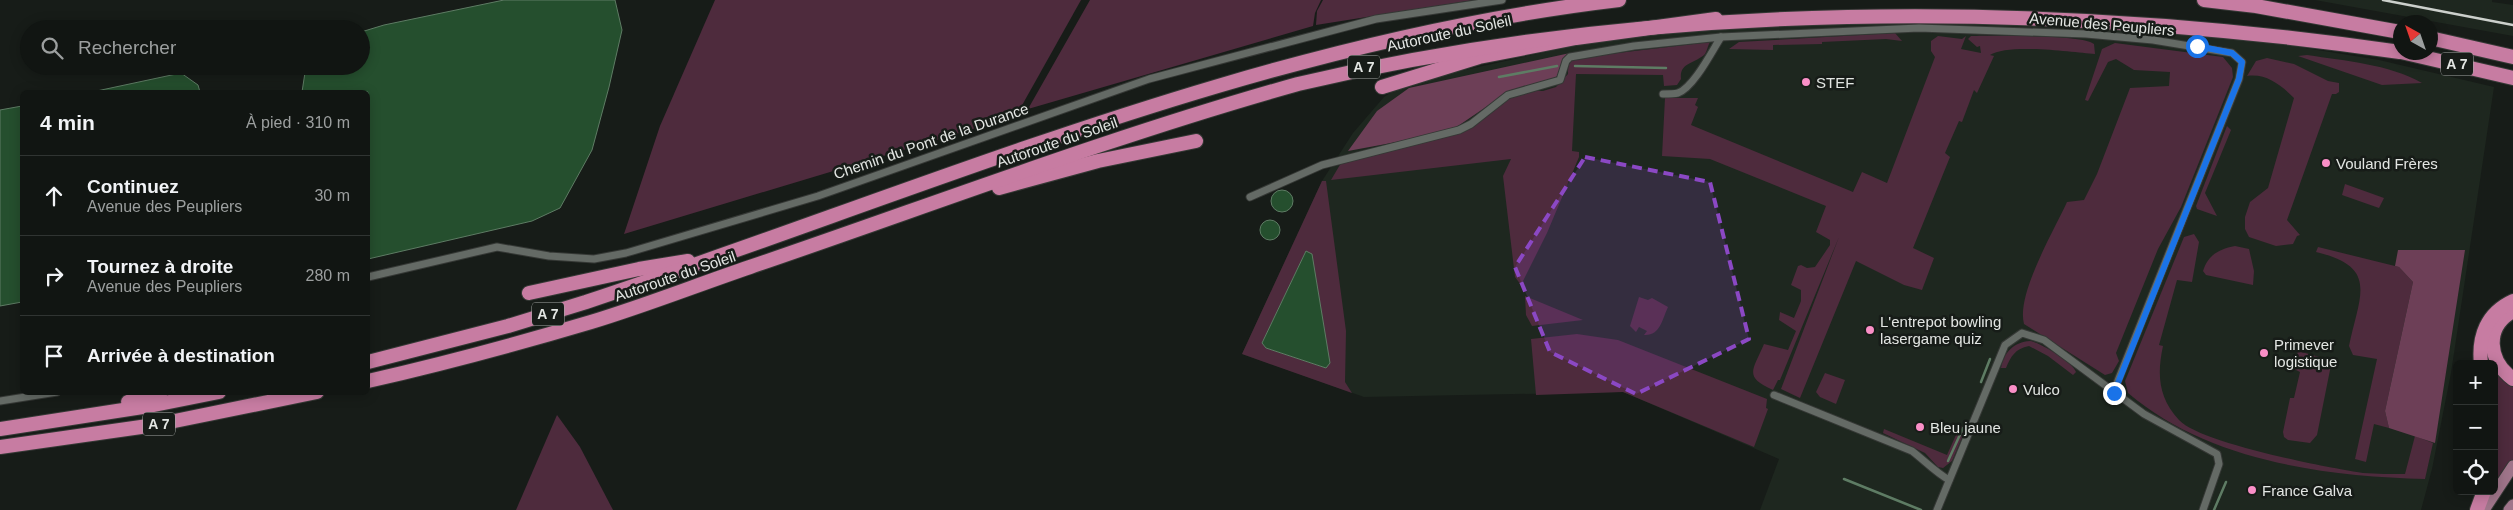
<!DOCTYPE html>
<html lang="fr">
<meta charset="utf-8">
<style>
body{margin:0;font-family:Helvetica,sans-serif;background:#1e2220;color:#f1f3f6}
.controls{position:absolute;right:15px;bottom:15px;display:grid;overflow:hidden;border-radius:8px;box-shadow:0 2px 12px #0003}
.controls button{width:45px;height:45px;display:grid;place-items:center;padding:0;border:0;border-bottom:1px solid #303432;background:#111512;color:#f1f3f6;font:25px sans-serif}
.compass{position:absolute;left:2393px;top:15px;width:45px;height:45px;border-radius:50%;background:#111512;box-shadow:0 2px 12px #0003;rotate:320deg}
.stop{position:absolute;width:15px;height:15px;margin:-11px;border:4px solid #1a73e8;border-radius:50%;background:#fff}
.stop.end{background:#1a73e8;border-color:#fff;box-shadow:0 1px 5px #0008}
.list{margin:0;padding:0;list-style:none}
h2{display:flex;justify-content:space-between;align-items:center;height:65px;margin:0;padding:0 20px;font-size:21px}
h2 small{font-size:16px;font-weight:400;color:#9c9f9f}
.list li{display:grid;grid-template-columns:32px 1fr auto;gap:15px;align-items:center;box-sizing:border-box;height:80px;padding:0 20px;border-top:1px solid #303432}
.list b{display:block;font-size:19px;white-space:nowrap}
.list p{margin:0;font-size:16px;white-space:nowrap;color:#9c9f9f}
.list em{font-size:16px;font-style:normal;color:#9c9f9f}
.icon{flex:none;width:28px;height:28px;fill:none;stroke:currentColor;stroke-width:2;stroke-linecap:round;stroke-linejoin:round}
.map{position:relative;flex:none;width:2513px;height:510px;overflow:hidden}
.search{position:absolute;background:#111512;box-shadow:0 2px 12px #0003;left:20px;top:20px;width:350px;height:55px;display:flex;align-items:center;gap:12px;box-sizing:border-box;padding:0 18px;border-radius:28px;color:#9c9f9f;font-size:19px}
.panel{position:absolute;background:#111512;box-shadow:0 2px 12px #0003;left:20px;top:90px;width:350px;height:305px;border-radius:8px}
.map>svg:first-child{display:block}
.built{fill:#1e271f}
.green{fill:#4e2b3d;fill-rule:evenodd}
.forest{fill:#6d3f57}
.water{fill:#254f2e;stroke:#5e7c64}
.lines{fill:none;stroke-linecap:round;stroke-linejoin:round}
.stream{stroke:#5e7c64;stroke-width:2.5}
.street-casing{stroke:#353835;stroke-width:9}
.primary-casing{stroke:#353835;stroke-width:13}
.highway-casing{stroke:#353835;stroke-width:16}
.street{stroke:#646a65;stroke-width:7}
.primary{stroke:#9f758a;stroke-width:11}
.highway{stroke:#c77ca2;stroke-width:14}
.rail{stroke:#ccd0cc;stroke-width:2.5}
.route{stroke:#1a73e8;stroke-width:6}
.marked{fill:#8b48c4;fill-opacity:0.2;stroke:#8b48c4;stroke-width:4;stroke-dasharray:10 6;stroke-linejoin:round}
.poi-dot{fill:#fa8fc7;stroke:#171c18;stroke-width:2}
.labels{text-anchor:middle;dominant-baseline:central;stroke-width:5;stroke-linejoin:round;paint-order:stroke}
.shield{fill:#171c18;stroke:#a6a9a6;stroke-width:1}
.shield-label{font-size:14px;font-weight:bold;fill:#e3e6e3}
.street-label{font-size:15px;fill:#e3e6e3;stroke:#171c18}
.poi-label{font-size:15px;fill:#e3e6e3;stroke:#171c18;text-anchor:start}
</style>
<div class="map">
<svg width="2513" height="510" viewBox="0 0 2513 510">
<rect width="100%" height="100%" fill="#171c18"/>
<g class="built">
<path d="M2315 0H2492V2L2513 5V36Z"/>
<path d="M1809 13 2094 21 2293 46 2379 60 2494 87 2451 373 2432 469 2421 510H1760L1779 459 1623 392 1364 397 1242 354 1322 181 1353 133 1384 97 1406 83 1591 42Z"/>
</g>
<g class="green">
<path d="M715 0H1081L1016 116 624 234 660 126Z"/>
<path d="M1090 0H1321L1315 13 1313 26 1028 109Z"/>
<path d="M1323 0H1474L1316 25 1317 11Z"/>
<path d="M1895 33 1902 41 1886 39 1822 42V44L1773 45V50L1729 49 1739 42Z"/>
<path d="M1938 36 1962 39 1966 36 1961 49 1981 53 1980 46 1977 47 1968 39 1971 36C1990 36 2083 34 2094 44L2095 54C2071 52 2008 43 1990 55L1994 56 1977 93 1974 90 1962 122 1959 121 1945 153 1950 157 1913 248 1934 258 1922 290 1904 285 1856 261 1800 398 1781 389 1839 237 1780 380H1778L1773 390C1743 377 1753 370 1764 344L1788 350 1796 331 1779 320 1780 312 1794 318 1801 301V290L1791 285 1798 266 1801 265 1807 268 1815 267 1830 245V240L1816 232 1826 206 1710 159 1662 156 1665 98H1698L1695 105 1698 107 1691 125 1853 192 1862 172 1887 183 1935 57 1931 51V41Z"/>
<path d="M1710 42C1708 45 1707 51 1705 54 1695 64 1679 62 1681 79L1677 85 1664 86 1663 75 1576 74 1572 151 1579 152V157L1547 233 1521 285 1515 277 1503 176 1511 159 1331 180 1341 163 1463 132 1510 97 1529 91H1543L1556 87 1568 74C1568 66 1568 62 1576 58Z"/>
<path d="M2115 43 2223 57 2232 68 2233 77 2181 207 2158 249 2116 353 2119 361 2112 373 2105 375 2024 324C2016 294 2054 231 2067 202L2084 200 2097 174 2130 88 2169 86 2170 72 2134 70 2116 59 2108 62 2088 101 2085 100 2102 49Z"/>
<path d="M2307 55C2346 61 2388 64 2422 83L2382 85 2298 56Z"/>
<path d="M2267 58 2294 64 2328 81 2339 83V92L2336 94H2332L2287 220 2300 235 2297 236 2293 244 2276 246 2249 237 2245 229V217L2250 202 2268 188 2294 98C2281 85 2266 73 2247 76L2256 61Z"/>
<path d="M2227 126 2231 130 2205 193 2217 216 2197 209 2196 206Z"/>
<path d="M1322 181H1326L1346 331 1345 382 1352 393 1242 354ZM1306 251 1326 368 1266 348 1262 343Z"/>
<path d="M2345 184 2384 198 2379 208 2342 195Z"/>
<path d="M2194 234 2199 242 2192 282 2177 280 2159 345 2163 346C2157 374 2158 397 2179 420 2200 443 2328 468 2363 473 2377 474 2391 474 2405 474L2415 436 2433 443 2425 479C2323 476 2208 461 2128 393L2125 381 2130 369 2184 237Z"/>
<path d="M2235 246 2249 249 2254 271 2253 285 2206 275 2203 271C2208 255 2219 249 2235 246Z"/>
<path d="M2318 247 2399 267 2413 282 2385 411 2389 428 2374 424 2366 462 2355 459 2377 359 2353 355 2349 346C2359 296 2380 267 2316 252Z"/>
<path d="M1525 296 1583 320 1532 326 1526 315Z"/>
<path d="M1639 297 1648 300 1652 298 1668 307C1662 320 1660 336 1644 335L1647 331 1639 327 1636 332 1630 326Z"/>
<path d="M1577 334 1618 340 1767 399 1766 408 1768 409 1754 447 1623 392 1536 395 1531 339Z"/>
<path d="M2030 341C2040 342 2074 363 2076 372L2073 375 2048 356 2029 346C2015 349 2011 356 2006 368H2001C2004 352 2014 342 2030 341Z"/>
<path d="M2298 351 2323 358 2331 365 2317 435 2310 443 2288 440 2284 437 2283 432 2290 398H2294L2300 372 2294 369Z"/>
<path d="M2494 367 2513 385V460L2494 489 2497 462Z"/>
<path d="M1825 373 1845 380 1836 404 1820 397 1816 392Z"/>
<path d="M557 415 580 447 613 510H516Z"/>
<path d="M1960 426 1966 428 1952 461 1943 468 1938 467 1925 453 1883 433 1884 429 1947 455Z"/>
</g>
<g class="forest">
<path d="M1570 53C1558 59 1563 71 1554 80L1511 90 1455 128 1402 141 1348 151 1377 111 1409 88Z"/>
<path d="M2398 250H2465L2435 443 2389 428 2385 411 2413 282 2399 267 2395 266Z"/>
</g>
<g class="water">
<path d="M504 0H615L622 30 609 87 592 150 560 208 532 221 368 259V92H302L306 66H361V32L384 25Z"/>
<path d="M181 73 198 85 200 92H92Z"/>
<path d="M22 106V302L0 306V110Z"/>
<circle cx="1282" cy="201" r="11"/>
<circle cx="1270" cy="230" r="10"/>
<path d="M1306 251 1312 254 1330 363 1326 368 1266 348 1262 343Z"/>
</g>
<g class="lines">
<g class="stream">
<path d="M1575 66 1666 68"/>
<path d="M1499 77 1557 66"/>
<path d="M1981 382 1990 359"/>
<path d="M1948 461 1963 428"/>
<path d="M1844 479 1921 510"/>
<path d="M2214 510 2226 482"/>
</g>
<g class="street-casing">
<g id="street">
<path d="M1663 94C1667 94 1674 94 1678 93 1694 87 1712 51 1721 37"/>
<path d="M1250 197 1322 165 1459 130 1471 124 1508 95 1560 80 1566 61 1570 57 1634 46 1721 37 1919 28 2086 34 2153 40 2232 53 2242 62 2239 79 2113 393"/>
<path d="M368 277 497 247 549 256 594 259 626 253 818 196 1149 79 1376 19 1502 0"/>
<path d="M1774 395 1912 451C1925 461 1935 472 1949 480"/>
<path d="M0 401 57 392"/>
<path d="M1937 510 2005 345 2022 333 2044 340 2144 414 2217 454 2219 464 2203 510"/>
</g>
</g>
<g class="primary-casing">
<g id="primary">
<path d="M2484 510 2513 466"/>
<path d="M2509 510 2513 505"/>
</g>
</g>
<g class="highway-casing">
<g id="highway">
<path d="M2204 0 2256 6 2400 32"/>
<path d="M2430 38 2513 57"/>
<path d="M2401 52 2513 78"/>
<path d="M1382 87 1479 57 1576 38 1716 19"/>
<path d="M999 188 1098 161 1196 141"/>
<path d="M529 293 639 269 688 261"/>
<path d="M2513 311C2484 327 2488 361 2513 379"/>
<path d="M368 362 508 326 586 302C926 189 1260 42 1619 0"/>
<path d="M2481 364C2478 336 2487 313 2513 301"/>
<path d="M368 381C443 364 517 344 591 322 644 306 697 285 750 267 932 205 1112 136 1298 84 1652 0 2041 0 2400 52"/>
<path d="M128 402 161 392"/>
<path d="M0 429 149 406 219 392"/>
<path d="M0 447 155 425 317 392"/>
<path d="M2477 510 2484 491"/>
</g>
</g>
<use href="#street" class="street"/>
<use href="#primary" class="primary"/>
<use href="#highway" class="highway"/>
<path class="rail" d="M2383 0 2513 25"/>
</g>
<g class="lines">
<path class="route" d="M2114 393 2239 79 2242 62 2232 53 2197 46"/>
</g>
<path class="marked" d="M1585 157 1710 182 1749 339 1636 394 1550 352 1515 267Z"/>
<g class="poi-dot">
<circle cx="1806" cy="82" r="5"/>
<circle cx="2326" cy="163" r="5"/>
<circle cx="1870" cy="330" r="5"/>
<circle cx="2264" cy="353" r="5"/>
<circle cx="2013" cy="389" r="5"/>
<circle cx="1920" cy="427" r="5"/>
<circle cx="2252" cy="490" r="5"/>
</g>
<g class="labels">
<g class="shield">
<rect x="2441" y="52.5" width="32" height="23" rx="4"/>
<rect x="1348" y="55.5" width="32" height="23" rx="4"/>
<rect x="532" y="302.5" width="32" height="23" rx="4"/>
<rect x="143" y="412.5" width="32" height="23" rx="4"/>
</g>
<g class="shield-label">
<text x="2457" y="64">A 7</text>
<text x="1364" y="67">A 7</text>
<text x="548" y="314">A 7</text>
<text x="159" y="424">A 7</text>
</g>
<g class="street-label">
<text transform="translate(2102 24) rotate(5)">Avenue des Peupliers</text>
<text transform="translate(1449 33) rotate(-12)">Autoroute du Soleil</text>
<text transform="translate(931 141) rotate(-19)">Chemin du Pont de la Durance</text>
<text transform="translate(1057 142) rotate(-19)">Autoroute du Soleil</text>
<text transform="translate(675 276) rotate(-19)">Autoroute du Soleil</text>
</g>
<g class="poi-label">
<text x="1816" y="82">STEF</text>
<text x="2336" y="163">Vouland Frères</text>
<text x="1880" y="321">L'entrepot bowling<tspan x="1880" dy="17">lasergame quiz</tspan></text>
<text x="2274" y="344">Primever<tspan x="2274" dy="17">logistique</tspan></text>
<text x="2023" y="389">Vulco</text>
<text x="1930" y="427">Bleu jaune</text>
<text x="2262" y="490">France Galva</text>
</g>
</g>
</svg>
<div class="controls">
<button>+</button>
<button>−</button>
<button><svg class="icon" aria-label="locate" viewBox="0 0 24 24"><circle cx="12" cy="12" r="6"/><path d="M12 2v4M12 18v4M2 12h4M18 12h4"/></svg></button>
</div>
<svg class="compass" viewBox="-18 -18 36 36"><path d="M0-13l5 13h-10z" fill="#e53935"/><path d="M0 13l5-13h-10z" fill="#9c9f9f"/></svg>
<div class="stop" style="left:2197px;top:46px"></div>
<div class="stop end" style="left:2114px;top:393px"></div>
<div class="search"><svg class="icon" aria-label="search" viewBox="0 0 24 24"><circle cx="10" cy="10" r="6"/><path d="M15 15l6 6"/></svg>Rechercher</div>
<section class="panel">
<h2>4 min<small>À pied · 310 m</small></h2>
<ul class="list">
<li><svg class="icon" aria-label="ahead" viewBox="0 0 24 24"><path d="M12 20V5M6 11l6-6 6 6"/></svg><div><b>Continuez</b><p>Avenue des Peupliers</p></div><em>30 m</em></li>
<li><svg class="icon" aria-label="right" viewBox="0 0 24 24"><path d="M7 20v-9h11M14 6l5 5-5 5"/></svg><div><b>Tournez à droite</b><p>Avenue des Peupliers</p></div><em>280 m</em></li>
<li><svg class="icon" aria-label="arrive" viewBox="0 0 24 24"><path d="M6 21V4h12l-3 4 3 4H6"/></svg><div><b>Arrivée à destination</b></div></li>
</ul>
</section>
</div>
